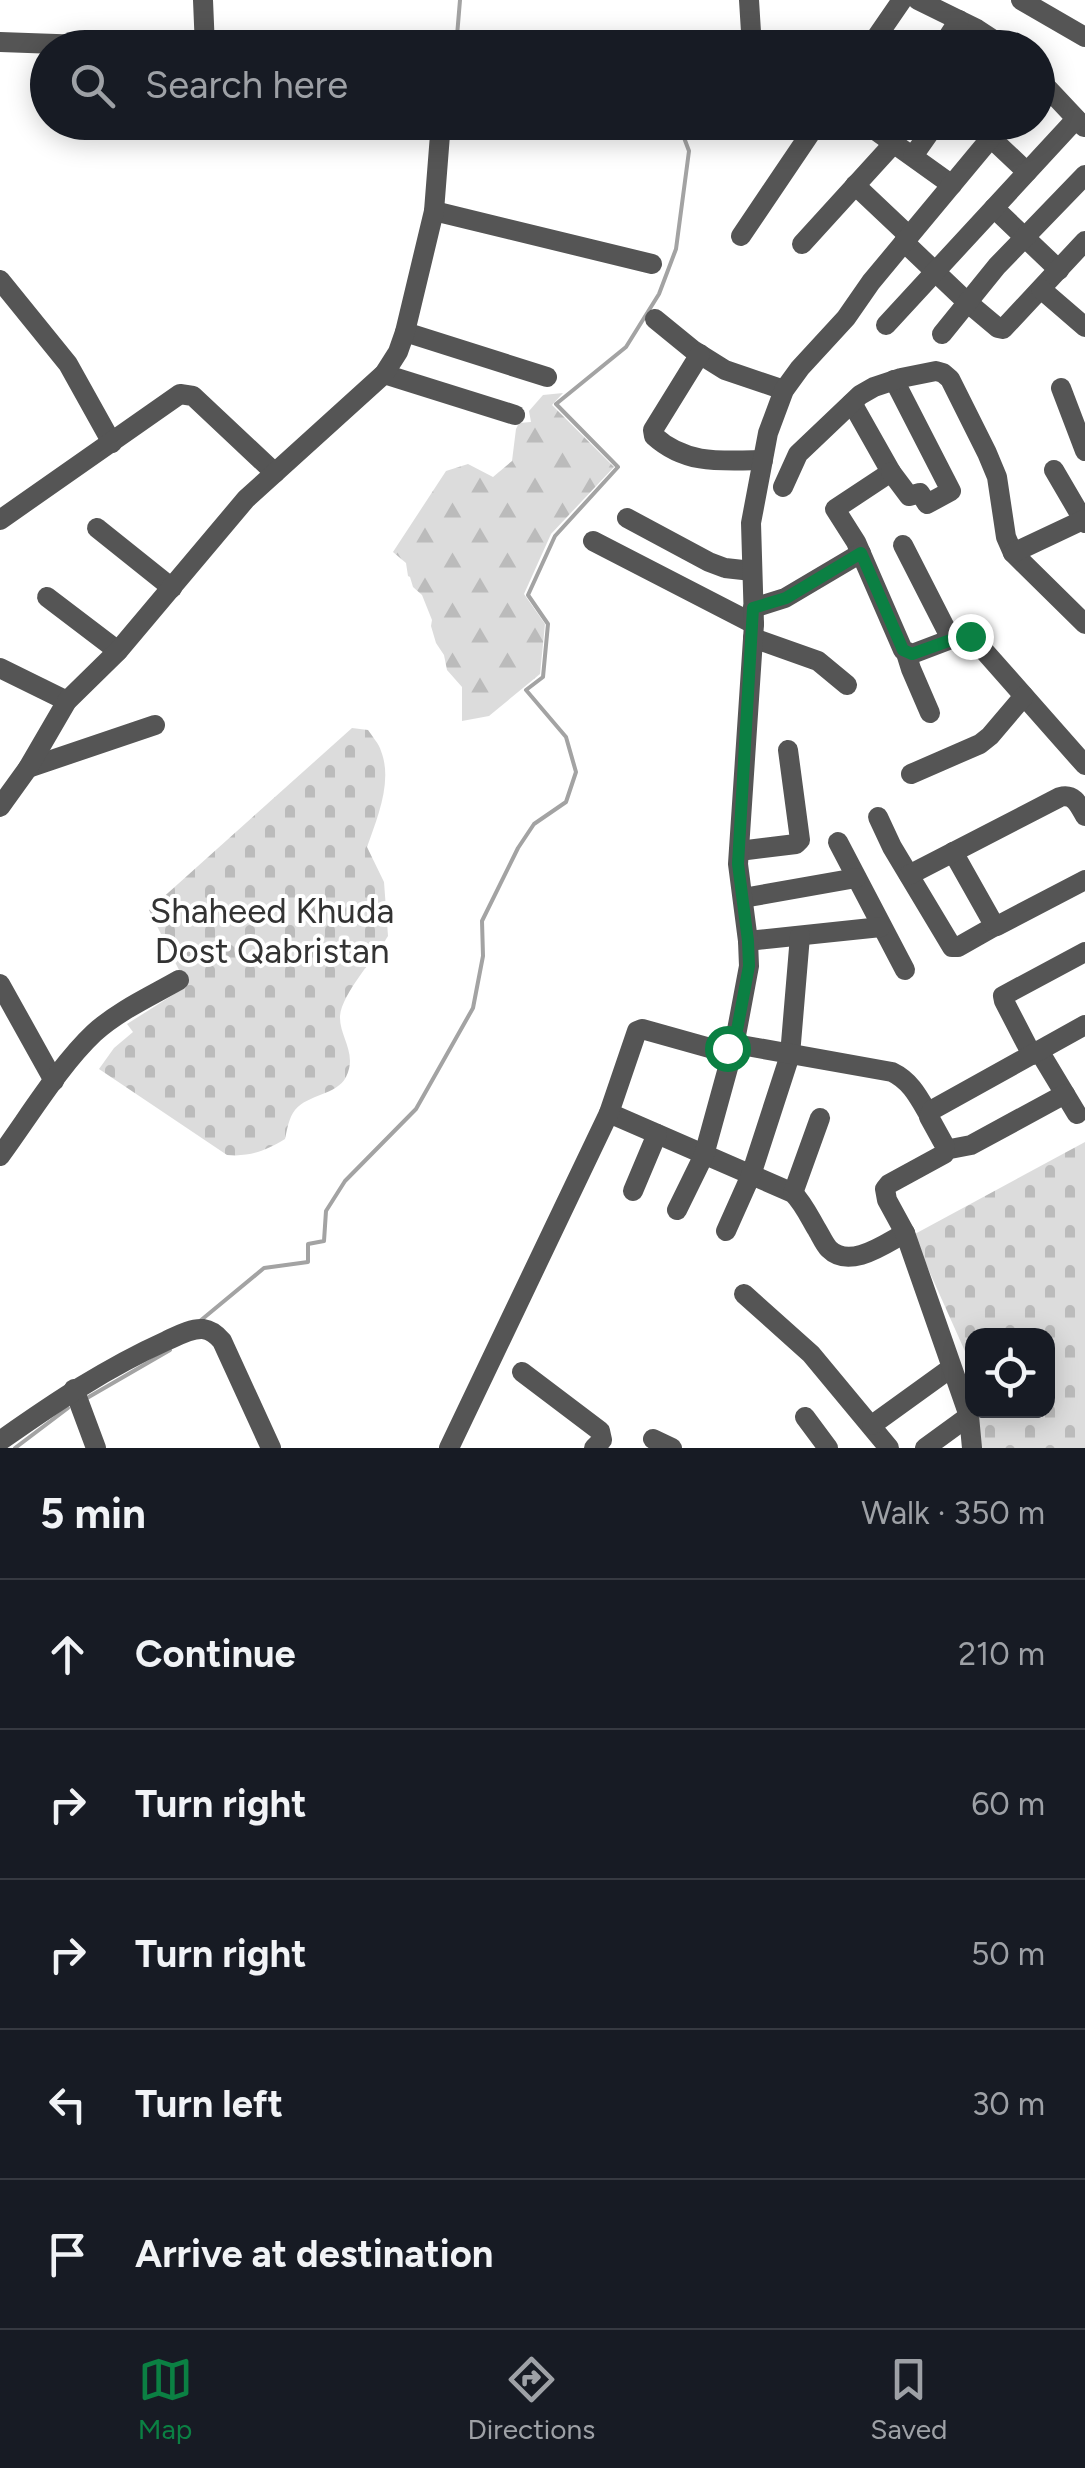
<!DOCTYPE html>
<meta charset="utf-8">
<style>
body{margin:0;font-family:Figtree,sans-serif;background:#20242c;color:#f1f3f6}
.controls{position:absolute;right:30px;bottom:30px;display:grid;overflow:hidden;border-radius:20px;box-shadow:0 5px 25px #0003}
.controls button{width:90px;height:90px;display:grid;place-items:center;padding:0;border:0;border-bottom:2px solid #363941;background:#171b24;color:#f1f3f6;font:50px sans-serif}
.stop{position:absolute;width:30px;height:30px;margin:-22px;border:8px solid #0b8043;border-radius:50%;background:#fff}
.stop.end{background:#0b8043;border-color:#fff;box-shadow:0 2px 10px #0008}
.list{margin:0;padding:0;list-style:none}
h2{display:flex;justify-content:space-between;align-items:center;height:130px;margin:0;padding:0 40px;font-size:42px}
h2 small{font-size:32px;font-weight:400;color:#9ea1a6}
.list li{display:grid;grid-template-columns:65px 1fr auto;gap:30px;align-items:center;box-sizing:border-box;height:150px;padding:0 40px;border-top:2px solid #363941}
.list b{display:block;font-size:38px;white-space:nowrap}
.list em{font-size:32px;font-style:normal;color:#9ea1a6}
.icon{flex:none;width:55px;height:55px;fill:none;stroke:currentColor;stroke-width:2;stroke-linecap:round;stroke-linejoin:round}
.map{position:relative;flex:none;width:1085px;height:1448px;overflow:hidden}
.search{position:absolute;background:#171b24;box-shadow:0 5px 25px #0003;left:30px;right:30px;top:30px;height:110px;display:flex;align-items:center;gap:25px;box-sizing:border-box;padding:0 35px;border-radius:55px;color:#9ea1a6;font-size:38px}
.sheet{height:880px;background:#171b24}
nav{display:flex;justify-content:space-around;align-items:center;box-sizing:border-box;height:140px;border-top:2px solid #363941;background:#171b24;font-size:28px;color:#9ea1a6}
nav a{display:grid;justify-items:center;gap:5px}
nav .on{color:#0b8043}
.map>svg:first-child{display:block}
.forest{fill:url(#forest-firs)}
.cemetery{fill:url(#cemetery-stones)}
.lines{fill:none;stroke-linecap:round;stroke-linejoin:round}
.stream{stroke:#a3a3a3;stroke-width:4}
.minor{stroke:#555;stroke-width:20}
.route{stroke:#0b8043;stroke-width:12}
.labels{text-anchor:middle;dominant-baseline:central;stroke-width:8;stroke-linejoin:round;paint-order:stroke}
.park-label{font-size:35px;fill:#333;stroke:#fff}
</style>
<div class="map">
<svg width="1085" height="1448" viewBox="0 0 1085 1448">
<defs>
<pattern id="forest-firs" width="22" height="20" patternUnits="userSpaceOnUse" patternTransform="scale(2.5)"><rect width="22" height="20" fill="#dcdcdc"/><path d="M5 1l3.5 6h-7zM16 11l3.5 6h-7z" fill="#bbb"/></pattern>
<pattern id="cemetery-stones" width="16" height="16" patternUnits="userSpaceOnUse" patternTransform="scale(2.5)"><rect width="16" height="16" fill="#dcdcdc"/><path d="M2 7V4a2 2 0 0 1 4 0v3zM10 15v-3a2 2 0 0 1 4 0v3z" fill="#bbb"/></pattern>
</defs>
<rect width="100%" height="100%" fill="#fff"/>
<path class="forest" d="M563 393 552 405 614 467 551 534 524 594 545 624 540 674 489 716 462 721V687L447 670 444 655 436 643 431 626 432 620 422 595 413 587 410 577 408 576 406 563 393 552 446 471 468 464 493 477 512 461 516 429 519 423 531 422 529 411 543 395Z"/>
<g class="cemetery">
<path d="M352 728 368 730C372 736 379 744 381 751 393 781 377 819 367 847L384 882 388 936C376 957 342 993 340 1016 339 1037 358 1053 346 1077 337 1095 308 1094 295 1110 289 1117 287 1130 285 1139 265 1151 250 1157 227 1155L99 1069 114 1048 133 1032 127 1024 187 986 149 910Z"/>
<path d="M1085 1142V1448H978L976 1430 980 1411 1048 1410V1336H972V1367L913 1235Z"/>
</g>
<g class="lines">
<g class="stream">
<path d="M456 48 460 0"/>
<path d="M200 1321 264 1268 308 1262V1244L324 1241 326 1211 345 1181 416 1109 473 1008 483 956 482 921 518 848 534 824 566 802 576 772 566 737 526 690 543 677 548 624 528 595 555 536 618 467 556 404 626 347 659 294 676 249 689 151 680 127 660 122"/>
<path d="M87 1398 170 1350"/>
<path d="M15 1448 68 1408"/>
</g>
<g class="minor">
<path d="M203 0 205 48"/>
<path d="M749 0 752 48"/>
<path d="M918 0 977 29 1006 48"/>
<path d="M1021 0 1085 37"/>
<path d="M0 42 168 48"/>
<path d="M869 48 902 0"/>
<path d="M941 48 959 20"/>
<path d="M1038 78 1084 127"/>
<path d="M864 122 952 185"/>
<path d="M991 138 1027 172"/>
<path d="M913 156 937 122"/>
<path d="M855 185 909 236"/>
<path d="M994 208 1059 270"/>
<path d="M434 211 652 264"/>
<path d="M741 236 818 122"/>
<path d="M904 242 967 302 998 328 1003 329 1085 241"/>
<path d="M802 244 894 143"/>
<path d="M0 280 68 364 112 443"/>
<path d="M1041 289 1085 327"/>
<path d="M655 319 693 350 725 370 784 390"/>
<path d="M886 325 1076 119"/>
<path d="M405 332 547 377"/>
<path d="M942 334 997 266 1085 175"/>
<path d="M700 354 653 430 654 436C686 465 722 461 763 460"/>
<path d="M384 374 515 415"/>
<path d="M1061 388 1085 451"/>
<path d="M852 403 891 472 835 509 856 542 903 650 912 654 962 635 971 636 1085 765"/>
<path d="M1054 470 1085 523"/>
<path d="M891 472 909 496 920 493 927 504 951 491 894 380"/>
<path d="M783 487 798 454 860 395 874 387 901 378 936 371 943 373 950 379 987 453 997 477 1006 537 1013 553 1085 624"/>
<path d="M627 518 709 562 725 568 752 571"/>
<path d="M0 520 180 394 193 396 275 473"/>
<path d="M97 528 172 588"/>
<path d="M593 541 754 624"/>
<path d="M903 545 951 639"/>
<path d="M1013 553 1083 520"/>
<path d="M47 597 118 651"/>
<path d="M753 608 785 598 861 553"/>
<path d="M753 638 818 661 847 685"/>
<path d="M906 653 911 669 930 713"/>
<path d="M0 668 67 701"/>
<path d="M28 768 155 725"/>
<path d="M911 774 980 744 990 736 1024 696"/>
<path d="M0 807 28 768 67 701 118 651 246 499 384 374 398 352 405 332 434 211 441 122"/>
<path d="M878 817 892 847 952 947H958L995 926"/>
<path d="M838 842 905 970"/>
<path d="M739 851 796 844 800 840 788 750"/>
<path d="M953 852 993 923 997 926 1085 880"/>
<path d="M909 875 1060 797C1074 793 1079 805 1085 816"/>
<path d="M743 898 856 878"/>
<path d="M748 941 881 927"/>
<path d="M0 984 54 1081"/>
<path d="M1039 1051 1077 1114"/>
<path d="M1032 1055 1004 1001 1003 996 1085 952"/>
<path d="M609 1113 793 1193C803 1203 809 1216 816 1228 820 1234 824 1244 829 1249 850 1270 886 1243 905 1233"/>
<path d="M945 1150 971 1145 1065 1094"/>
<path d="M0 1156C28 1118 60 1065 94 1033 118 1011 151 996 179 980"/>
<path d="M633 1191 657 1134"/>
<path d="M793 1193 820 1118"/>
<path d="M677 1210 704 1155 734 1046 749 966 748 941 738 864 754 624 751 523 768 433 784 390 800 368 846 318 871 282 1004 122"/>
<path d="M726 1231 751 1175 790 1055 800 936"/>
<path d="M744 1294 811 1354 889 1448"/>
<path d="M522 1372 600 1431 602 1440 594 1448"/>
<path d="M74 1389 96 1448"/>
<path d="M805 1417 828 1448"/>
<path d="M872 1425 951 1368"/>
<path d="M653 1439 672 1448"/>
<path d="M0 1441C54 1403 106 1368 166 1341 177 1336 191 1328 203 1329 211 1330 217 1335 222 1341L271 1448"/>
<path d="M449 1448 609 1113 637 1031 642 1029 717 1050 741 1045 892 1072C911 1081 919 1098 929 1115"/>
<path d="M925 1448 969 1416"/>
<path d="M972 1448 969 1416 905 1233 887 1200 885 1189 889 1184 944 1154 945 1146 929 1117 932 1110 1085 1025"/>
</g>
</g>
<g class="lines">
<path class="route" d="M727 1048 734 1046 749 966 748 941 738 864 753 608 786 598 861 553 903 650 912 654 962 636H970"/>
</g>
<g class="labels">
<g class="park-label">
<text x="272" y="911">Shaheed Khuda<tspan x="272" dy="40">Dost Qabristan</tspan></text>
</g>
</g>
</svg>
<div class="controls">
<button><svg class="icon" aria-label="locate" viewBox="0 0 24 24"><circle cx="12" cy="12" r="6"/><path d="M12 2v4M12 18v4M2 12h4M18 12h4"/></svg></button>
</div>
<div class="stop" style="left:727px;top:1048px"></div>
<div class="stop end" style="left:970px;top:636px"></div>
<div class="search"><svg class="icon" aria-label="search" viewBox="0 0 24 24"><circle cx="10" cy="10" r="6"/><path d="M15 15l6 6"/></svg>Search here</div>
</div>
<section class="sheet">
<h2>5 min<small>Walk · 350 m</small></h2>
<ul class="list">
<li><svg class="icon" aria-label="ahead" viewBox="0 0 24 24"><path d="M12 20V5M6 11l6-6 6 6"/></svg><div><b>Continue</b></div><em>210 m</em></li>
<li><svg class="icon" aria-label="right" viewBox="0 0 24 24"><path d="M7 20v-9h11M14 6l5 5-5 5"/></svg><div><b>Turn right</b></div><em>60 m</em></li>
<li><svg class="icon" aria-label="right" viewBox="0 0 24 24"><path d="M7 20v-9h11M14 6l5 5-5 5"/></svg><div><b>Turn right</b></div><em>50 m</em></li>
<li><svg class="icon" aria-label="left" viewBox="0 0 24 24"><path d="M17 20v-9H6M10 6l-5 5 5 5"/></svg><div><b>Turn left</b></div><em>30 m</em></li>
<li><svg class="icon" aria-label="arrive" viewBox="0 0 24 24"><path d="M6 21V4h12l-3 4 3 4H6"/></svg><div><b>Arrive at destination</b></div></li>
</ul>
</section>
<nav>
<a class="on"><svg class="icon" aria-label="map" viewBox="0 0 24 24"><path d="M3 6l6-2 6 2 6-2v14l-6 2-6-2-6 2zM9 4v14M15 6v14"/></svg>Map</a>
<a><svg class="icon" aria-label="directions" viewBox="0 0 24 24"><path d="M12 3l9 9-9 9-9-9zM9 14v-3h6M13 9l2 2-2 2"/></svg>Directions</a>
<a><svg class="icon" aria-label="saved" viewBox="0 0 24 24"><path d="M7 4h10v16l-5-4-5 4z"/></svg>Saved</a>
</nav>
